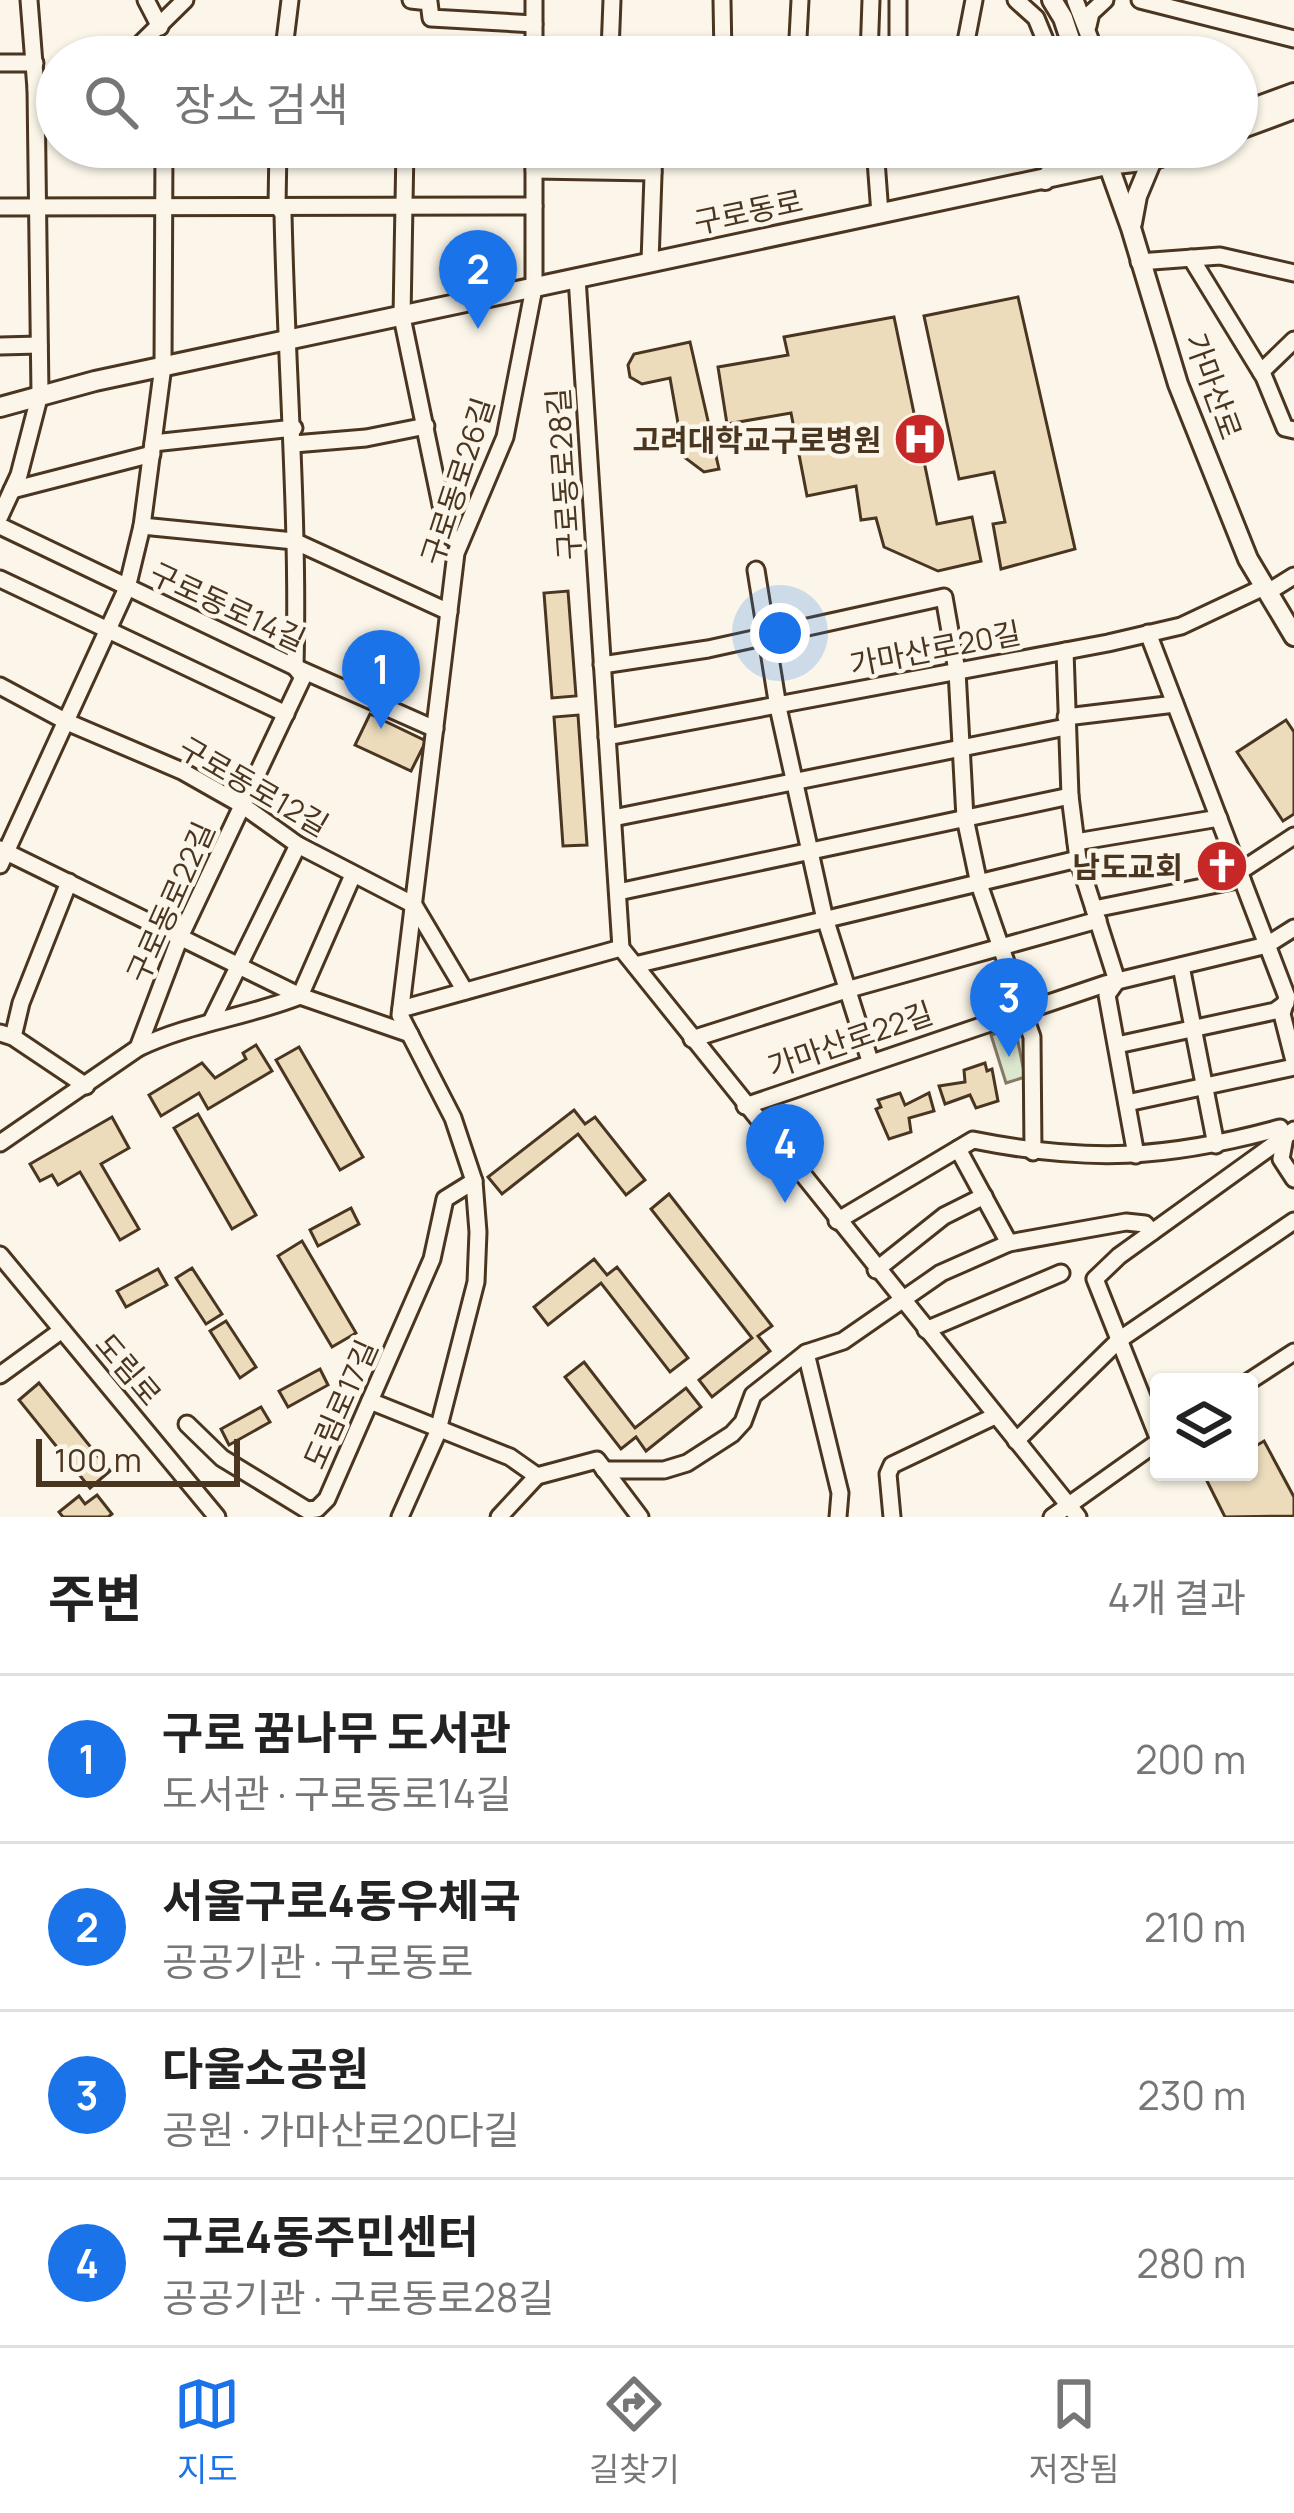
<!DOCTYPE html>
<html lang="ko">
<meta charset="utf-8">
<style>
body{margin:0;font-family:Manrope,"Noto Sans KR",sans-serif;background:#f2f2f2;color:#222}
.controls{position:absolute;right:36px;bottom:36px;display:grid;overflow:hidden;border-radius:12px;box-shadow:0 3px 9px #0004}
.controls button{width:108px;height:108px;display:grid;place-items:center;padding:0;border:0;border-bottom:3px solid #e0e0e0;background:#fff;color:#222;font:60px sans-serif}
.scale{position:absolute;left:36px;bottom:30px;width:204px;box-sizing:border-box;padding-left:12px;border:6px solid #4a3520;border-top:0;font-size:33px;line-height:42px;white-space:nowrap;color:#4a3520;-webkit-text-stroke:9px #fbf6e9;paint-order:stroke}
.you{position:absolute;left:780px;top:633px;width:42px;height:42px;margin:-30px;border:9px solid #fff;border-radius:50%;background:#1a73e8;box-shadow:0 0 0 18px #1a73e833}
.badge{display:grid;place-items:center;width:78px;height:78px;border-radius:50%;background:#1a73e8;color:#fff;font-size:39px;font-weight:700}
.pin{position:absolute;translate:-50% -99px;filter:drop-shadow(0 3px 6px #0008)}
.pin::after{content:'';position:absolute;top:63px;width:42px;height:36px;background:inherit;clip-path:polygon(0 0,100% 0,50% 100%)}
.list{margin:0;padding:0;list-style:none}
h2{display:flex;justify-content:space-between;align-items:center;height:156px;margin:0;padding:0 48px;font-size:51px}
h2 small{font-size:39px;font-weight:400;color:#767676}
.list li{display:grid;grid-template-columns:78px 1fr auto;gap:36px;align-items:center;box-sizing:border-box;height:168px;padding:0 48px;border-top:3px solid #e0e0e0}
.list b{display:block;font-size:45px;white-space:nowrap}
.list p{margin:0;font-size:39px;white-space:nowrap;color:#767676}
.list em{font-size:39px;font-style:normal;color:#767676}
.icon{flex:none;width:66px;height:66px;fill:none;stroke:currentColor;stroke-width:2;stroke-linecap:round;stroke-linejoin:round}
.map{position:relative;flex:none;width:1294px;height:1517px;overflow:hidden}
.search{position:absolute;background:#fff;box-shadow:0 3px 9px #0004;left:36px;right:36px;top:36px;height:132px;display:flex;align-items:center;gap:30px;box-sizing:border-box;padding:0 42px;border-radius:66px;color:#767676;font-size:45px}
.sheet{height:828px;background:#fff}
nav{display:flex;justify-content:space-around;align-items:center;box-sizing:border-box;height:168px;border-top:3px solid #e0e0e0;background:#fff;font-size:33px;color:#767676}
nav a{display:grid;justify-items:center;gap:6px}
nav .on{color:#1a73e8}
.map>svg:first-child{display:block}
.green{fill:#dce7d0;stroke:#887966;stroke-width:3}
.building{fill:#ecdcbc;stroke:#4a3520;stroke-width:3}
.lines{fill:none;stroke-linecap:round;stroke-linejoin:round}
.minor-casing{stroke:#4a3520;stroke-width:21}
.major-casing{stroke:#4a3520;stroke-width:24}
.minor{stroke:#fbf6e9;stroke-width:15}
.major{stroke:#fbf6e9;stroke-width:18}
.labels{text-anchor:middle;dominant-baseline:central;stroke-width:9;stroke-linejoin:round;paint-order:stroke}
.street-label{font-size:30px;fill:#4a3520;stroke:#fbf6e9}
.poi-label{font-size:30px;font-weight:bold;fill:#4a3520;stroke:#fbf6e9;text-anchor:end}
</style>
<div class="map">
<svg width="1294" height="1517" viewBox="0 0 1294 1517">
<rect width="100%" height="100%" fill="#fbf6e9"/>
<path class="green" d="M1010 1029 1017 1037 1025 1077 1006 1083 991 1035Z"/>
<g class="building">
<path d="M1018 297 1075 549 1001 569 993 524 1005 522 994 472 959 479 924 316Z"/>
<path d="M894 317 937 524 972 517 981 561 938 571 884 547 876 518 861 520 856 486 807 496 791 413 727 424 718 367 788 355 784 337Z"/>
<path d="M690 342 719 469 704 472 684 457 670 378 642 384 630 377 628 365 634 354Z"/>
<path d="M568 591 576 696 552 698 544 593Z"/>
<path d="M370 714 426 741 411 771 355 745Z"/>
<path d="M578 715 587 845 563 846 554 717Z"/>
<path d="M1286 720 1294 732V814L1283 821 1237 752Z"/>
<path d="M256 1045 272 1071 208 1109 199 1093 161 1116 149 1095 202 1063 215 1078 246 1059 243 1053Z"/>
<path d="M299 1047 363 1157 340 1170 276 1060Z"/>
<path d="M985 1063 987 1071 992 1069 998 1101 976 1108 970 1095 945 1104 939 1086 965 1082 964 1070Z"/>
<path d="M900 1093 905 1105 929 1093 934 1111 909 1118 911 1132 889 1139 876 1109 881 1107 878 1100Z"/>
<path d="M574 1110 585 1124 595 1117 645 1180 626 1195 578 1134 502 1194 488 1177Z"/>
<path d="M198 1114 256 1215 232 1229 174 1128Z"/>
<path d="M112 1117 129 1148 101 1164 139 1229 120 1240 80 1172 58 1185 52 1175 40 1181 30 1164Z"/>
<path d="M669 1194 772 1326 758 1336 770 1351 712 1397 699 1380 752 1338 651 1209Z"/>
<path d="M351 1208 359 1224 318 1246 310 1230Z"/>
<path d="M302 1241 356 1333 332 1347 278 1256Z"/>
<path d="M594 1259 607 1275 617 1267 688 1358 670 1372 601 1283 548 1325 534 1307Z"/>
<path d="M192 1268 222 1314 206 1324 176 1278Z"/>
<path d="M158 1269 167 1285 126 1307 117 1291Z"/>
<path d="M226 1321 256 1367 240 1378 210 1331Z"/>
<path d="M584 1362 635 1428 686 1388 701 1407 646 1451 636 1437 621 1449 565 1377Z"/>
<path d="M320 1369 328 1385 288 1407 279 1391Z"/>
<path d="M39 1383 110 1471 90 1488 19 1400Z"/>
<path d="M261 1407 270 1422 229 1445 221 1429Z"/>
<path d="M1264 1441 1294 1497V1516L1225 1517 1205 1477 1213 1472H1249V1450Z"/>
<path d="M97 1495 112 1514 108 1517H63L59 1512 79 1496 85 1504Z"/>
</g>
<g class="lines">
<g class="minor-casing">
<g id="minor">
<path d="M146 0 160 27"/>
<path d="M411 0 429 2 431 18 534 24"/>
<path d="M612 0 610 52 651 53 652 57"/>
<path d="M722 0 723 57"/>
<path d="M1016 0 1036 18 1052 57"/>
<path d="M1075 0 1097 57"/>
<path d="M1140 0 1294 39"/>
<path d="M1088 26 1091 13 1105 0"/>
<path d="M127 57 185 0"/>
<path d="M283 57 290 0"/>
<path d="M534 57V0"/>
<path d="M797 57 800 0"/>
<path d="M869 57 871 0"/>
<path d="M898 57V0"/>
<path d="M963 57 974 0"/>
<path d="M0 63H35"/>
<path d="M36 89 57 92"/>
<path d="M405 147 402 317 447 534 460 543"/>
<path d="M875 147 880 214"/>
<path d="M885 147 906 151 916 147"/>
<path d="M534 170 653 172"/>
<path d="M0 207 534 206"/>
<path d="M1191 258 1264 377 1285 428 1294 430"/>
<path d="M650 262 654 147"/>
<path d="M1139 262 1220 256 1294 273"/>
<path d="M577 278 621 948 1078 1517"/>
<path d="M0 346 39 345"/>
<path d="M1261 372 1294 340"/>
<path d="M153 443 294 428"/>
<path d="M294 444 366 438 426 426"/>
<path d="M12 490 152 454"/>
<path d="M0 516 19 475 40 394 36 89 29 0"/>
<path d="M0 526 295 667 435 729"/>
<path d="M142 526 294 541 449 612"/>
<path d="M756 570 778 707 824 915 870 1061"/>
<path d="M0 579 286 714"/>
<path d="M1268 592 1294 576"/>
<path d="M1148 633 1287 997 1282 1014 1294 1061"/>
<path d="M1065 651 1070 796 1078 859 1117 981 1107 995 1136 1155"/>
<path d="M602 665 708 649 944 597 957 671 965 818 979 884 1032 1037 1033 1152"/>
<path d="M0 686 67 722 182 771 242 805 298 845 414 905 465 991"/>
<path d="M1066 717 1175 704"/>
<path d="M607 737 1108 643 1181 626 1264 587"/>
<path d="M613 818 1066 727"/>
<path d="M1076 842 1219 818"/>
<path d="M0 849 300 996 410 1034"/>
<path d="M0 865 127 588 142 526 163 366 164 147"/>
<path d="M1239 872 1294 836"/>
<path d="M618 892 1070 796"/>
<path d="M1094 909 1242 879"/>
<path d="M635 965 1078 859"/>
<path d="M1181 966 1216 1145"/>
<path d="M401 1009 621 948"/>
<path d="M211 1022 298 845"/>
<path d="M0 1033 13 1037 86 1086"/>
<path d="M13 1037 21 1003 69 882"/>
<path d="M692 1039 846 990 1098 920"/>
<path d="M1117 1045 1275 1011 1286 1003"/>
<path d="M138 1048C190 1023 247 1017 300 996L353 875"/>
<path d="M1127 1103 1294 1067"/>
<path d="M745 1106 1105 984 1267 945 1294 928"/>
<path d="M0 1143 138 1048 180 937 303 677 295 667C299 515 286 365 283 213L277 206 278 147"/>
<path d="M958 1149 1009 1243"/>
<path d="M837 1221 973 1140C1088 1163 1167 1159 1280 1128L1285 1137 1281 1159 1294 1179"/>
<path d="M0 1255 217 1517"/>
<path d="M876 1270 944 1216 984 1196"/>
<path d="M926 1330 1061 1273"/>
<path d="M806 1353 840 1493 838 1517"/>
<path d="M0 1375 62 1330"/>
<path d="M1248 1382 1294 1352"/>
<path d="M370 1401 510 1457 537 1476 597 1460 640 1517"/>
<path d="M187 1424 222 1458 307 1510 317 1509 327 1499 432 1259 445 1199 474 1181"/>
<path d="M1159 1440 1095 1279 1119 1256 1294 1130"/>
<path d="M1016 1441 1119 1340 1294 1221"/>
<path d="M604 1470H664L687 1463 732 1434 743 1422 753 1395 806 1353 843 1341 941 1273 1009 1243 1126 1222 1145 1224 1152 1232"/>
<path d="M400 1517 437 1434 476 1282 478 1232 474 1181 453 1118 400 1015 456 553 505 437 534 288V147"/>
<path d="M499 1517 537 1476"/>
<path d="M892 1517 888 1474 892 1465 995 1416"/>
<path d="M1052 1517 1159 1441"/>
</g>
</g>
<g class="major-casing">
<g id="major">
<path d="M1052 0 1063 18 1076 57"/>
<path d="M1237 114 1294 93"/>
<path d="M1237 130 1294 109"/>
<path d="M1102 147 1131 228 1178 384 1248 559 1294 636"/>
<path d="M1045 180 1069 147"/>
<path d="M1132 223 1137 196 1152 160"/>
<path d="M0 407 95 381 1107 165 1152 160 1189 147"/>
</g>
</g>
<use href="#minor" class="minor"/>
<use href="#major" class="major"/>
</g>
<defs>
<g id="hospital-disc" transform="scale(2.7)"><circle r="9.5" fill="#c62828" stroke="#fbf6e9"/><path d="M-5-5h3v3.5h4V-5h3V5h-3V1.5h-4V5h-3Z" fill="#fff"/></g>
<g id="church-disc" transform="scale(2.7)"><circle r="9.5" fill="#c62828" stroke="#fbf6e9"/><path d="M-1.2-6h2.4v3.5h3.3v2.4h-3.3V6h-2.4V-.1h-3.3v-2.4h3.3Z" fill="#fff"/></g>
</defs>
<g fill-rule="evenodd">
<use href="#hospital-disc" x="920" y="439"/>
<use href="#church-disc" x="1222" y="866"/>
</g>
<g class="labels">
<g class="street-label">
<text transform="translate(748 211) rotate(-12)">구로동로</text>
<text transform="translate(1214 386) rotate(70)">가마산로</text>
<text transform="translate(563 474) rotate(-94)">구로동로28길</text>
<text transform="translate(457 481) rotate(-72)">구로동로26길</text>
<text transform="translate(228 606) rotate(25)">구로동로14길</text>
<text transform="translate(935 648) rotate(-11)">가마산로20길</text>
<text transform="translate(254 786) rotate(30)">구로동로12길</text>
<text transform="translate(170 902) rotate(-66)">구로동로22길</text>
<text transform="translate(850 1039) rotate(-19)">가마산로22길</text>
<text transform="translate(129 1369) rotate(50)">도림로</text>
<text transform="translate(340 1404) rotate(-66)">도림로17길</text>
</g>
<g class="poi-label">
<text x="881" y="439">고려대학교구로병원</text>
<text x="1183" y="866">남도교회</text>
</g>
</g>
</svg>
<div class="controls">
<button><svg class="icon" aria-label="layers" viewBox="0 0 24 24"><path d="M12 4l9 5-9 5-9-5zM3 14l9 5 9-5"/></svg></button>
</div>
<div class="scale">100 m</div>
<div class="you"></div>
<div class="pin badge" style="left:381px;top:729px">1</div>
<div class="pin badge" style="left:478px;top:329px">2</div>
<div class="pin badge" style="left:1009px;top:1057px">3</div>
<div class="pin badge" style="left:785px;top:1203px">4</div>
<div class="search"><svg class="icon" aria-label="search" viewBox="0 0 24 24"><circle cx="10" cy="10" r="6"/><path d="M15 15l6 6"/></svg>장소 검색</div>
</div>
<section class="sheet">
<h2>주변<small>4개 결과</small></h2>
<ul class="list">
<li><span class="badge">1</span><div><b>구로 꿈나무 도서관</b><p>도서관 · 구로동로14길</p></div><em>200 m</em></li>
<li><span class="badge">2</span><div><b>서울구로4동우체국</b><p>공공기관 · 구로동로</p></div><em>210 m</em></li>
<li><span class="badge">3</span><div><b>다울소공원</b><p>공원 · 가마산로20다길</p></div><em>230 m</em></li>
<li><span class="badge">4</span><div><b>구로4동주민센터</b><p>공공기관 · 구로동로28길</p></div><em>280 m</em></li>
</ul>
</section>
<nav>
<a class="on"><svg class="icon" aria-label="map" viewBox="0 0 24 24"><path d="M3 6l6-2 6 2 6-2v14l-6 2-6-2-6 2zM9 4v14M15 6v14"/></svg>지도</a>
<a><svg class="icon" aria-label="directions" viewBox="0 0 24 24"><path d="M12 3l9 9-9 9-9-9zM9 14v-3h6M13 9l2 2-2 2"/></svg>길찾기</a>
<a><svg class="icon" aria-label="saved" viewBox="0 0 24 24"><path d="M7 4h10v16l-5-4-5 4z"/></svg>저장됨</a>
</nav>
